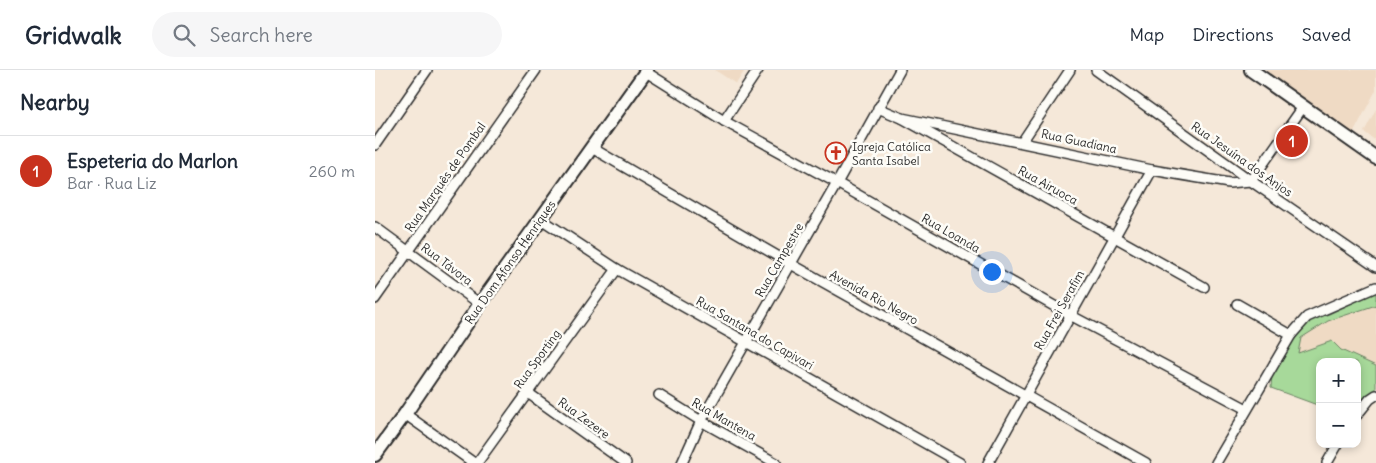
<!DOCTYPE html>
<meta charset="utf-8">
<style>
body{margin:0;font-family:Delius,sans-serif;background:#f6f6f7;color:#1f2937}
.controls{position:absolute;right:15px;bottom:15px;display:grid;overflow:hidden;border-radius:10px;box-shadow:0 2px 8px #0003}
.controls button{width:45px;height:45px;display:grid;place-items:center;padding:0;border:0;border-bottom:1px solid #e0e1e3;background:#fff;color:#1f2937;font:25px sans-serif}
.you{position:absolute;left:616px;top:201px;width:18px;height:18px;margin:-12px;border:4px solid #fff;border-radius:50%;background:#1a73e8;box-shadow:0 0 0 8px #1a73e833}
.badge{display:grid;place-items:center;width:32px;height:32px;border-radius:50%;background:#c8321e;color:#fff;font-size:16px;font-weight:700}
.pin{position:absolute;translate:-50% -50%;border:2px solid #fff;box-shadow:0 1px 5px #0006}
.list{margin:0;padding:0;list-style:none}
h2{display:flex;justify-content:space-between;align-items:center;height:65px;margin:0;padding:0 20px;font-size:21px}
h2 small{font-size:16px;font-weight:400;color:#747a83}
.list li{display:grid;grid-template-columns:32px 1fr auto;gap:15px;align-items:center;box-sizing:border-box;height:70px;padding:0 20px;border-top:1px solid #e0e1e3}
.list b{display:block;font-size:19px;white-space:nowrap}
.list p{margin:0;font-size:16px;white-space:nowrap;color:#747a83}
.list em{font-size:16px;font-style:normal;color:#747a83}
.icon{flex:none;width:28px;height:28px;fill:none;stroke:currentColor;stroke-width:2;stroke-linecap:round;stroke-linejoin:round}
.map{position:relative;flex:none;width:1001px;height:393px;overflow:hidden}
header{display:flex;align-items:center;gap:30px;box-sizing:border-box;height:70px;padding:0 25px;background:#fff;border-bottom:1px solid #e0e1e3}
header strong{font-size:24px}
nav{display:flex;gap:28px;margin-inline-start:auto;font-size:18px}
.search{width:350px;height:45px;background:#f6f6f7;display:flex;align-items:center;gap:12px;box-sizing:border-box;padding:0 18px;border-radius:28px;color:#747a83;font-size:19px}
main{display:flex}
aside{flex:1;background:#fff}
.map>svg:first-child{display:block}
.built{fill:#efdac4}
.green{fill:#a7d99a;stroke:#698262}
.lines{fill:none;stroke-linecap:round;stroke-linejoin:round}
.street-casing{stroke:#2b2b2b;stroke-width:12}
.secondary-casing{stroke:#2b2b2b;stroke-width:16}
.street{stroke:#fdfcf7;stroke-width:9}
.secondary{stroke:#fdfcf7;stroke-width:12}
.labels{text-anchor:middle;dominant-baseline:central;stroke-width:5;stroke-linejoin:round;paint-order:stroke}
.street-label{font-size:12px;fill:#2b2b2b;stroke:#fdfcf7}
.poi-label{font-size:12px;fill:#2b2b2b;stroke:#fdfcf7;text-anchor:start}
</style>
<header>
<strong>Gridwalk</strong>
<div class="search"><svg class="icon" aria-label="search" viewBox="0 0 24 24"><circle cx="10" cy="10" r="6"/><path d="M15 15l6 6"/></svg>Search here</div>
<nav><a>Map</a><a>Directions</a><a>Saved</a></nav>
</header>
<main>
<aside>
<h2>Nearby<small></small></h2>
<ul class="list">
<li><span class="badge">1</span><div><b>Espeteria do Marlon</b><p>Bar · Rua Liz</p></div><em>260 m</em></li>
</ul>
</aside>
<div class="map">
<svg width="1001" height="393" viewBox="0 0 1001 393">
<rect width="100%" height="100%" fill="#f5e8d9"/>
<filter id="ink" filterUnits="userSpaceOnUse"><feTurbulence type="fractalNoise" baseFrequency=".02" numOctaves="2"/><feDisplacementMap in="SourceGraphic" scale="10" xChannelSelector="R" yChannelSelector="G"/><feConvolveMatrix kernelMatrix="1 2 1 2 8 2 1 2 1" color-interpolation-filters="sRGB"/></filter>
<g filter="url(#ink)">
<g class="built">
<path d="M340 0H370L361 14Z"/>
<path d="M889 0H1001V20L978 64Z"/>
<path d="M1001 39V71L989 62Z"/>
<path d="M1001 220V323L982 338V292H945V335L893 309 917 266 934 249Z"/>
</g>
<path class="green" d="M1001 222V235L953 251 926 268 923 283 957 271 966 280 1001 296V322L982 335V292H945V336L896 318 897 304 914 273 936 250 954 244Z"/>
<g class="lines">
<g class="street-casing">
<g id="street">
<path d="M721 0 876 111 1001 197"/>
<path d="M271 2 349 51 462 113 695 245 872 339"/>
<path d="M503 38 527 48 829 217"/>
<path d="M527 48 777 100 854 113 876 111 928 37"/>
<path d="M349 51 383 0"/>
<path d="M647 72 695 0"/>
<path d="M0 75 52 0"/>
<path d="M217 78 416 194 771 393"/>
<path d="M166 149 242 199 585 393"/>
<path d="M0 157 105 234"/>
<path d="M0 229 161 0"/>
<path d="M862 234 916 265"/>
<path d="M153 323 251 393"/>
<path d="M284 325 326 351 401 393"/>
<path d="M30 344 99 393"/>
<path d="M982 345 995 329 1001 325"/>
<path d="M102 393 242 199"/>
<path d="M307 393 326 351 462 113 525 0"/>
<path d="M613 393 777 100"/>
<path d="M841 393 916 265 932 247 1001 217"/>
<path d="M952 393 963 374"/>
</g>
</g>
<g class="secondary-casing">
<g id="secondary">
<path d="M876 0 1001 88"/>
<path d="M0 385 30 344 105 234 272 0"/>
</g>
</g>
<use href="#street" class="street"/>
<use href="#secondary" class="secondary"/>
</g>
</g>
<defs>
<g id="church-ring" transform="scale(1.125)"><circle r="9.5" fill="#fdfcf7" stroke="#c8321e" stroke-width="1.5"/><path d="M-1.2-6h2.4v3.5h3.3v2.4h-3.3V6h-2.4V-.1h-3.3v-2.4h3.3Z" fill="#c8321e"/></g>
</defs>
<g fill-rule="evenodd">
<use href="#church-ring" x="461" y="83"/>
</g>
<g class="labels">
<g class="street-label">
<text transform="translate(704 71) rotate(12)">Rua Guadiana</text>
<text transform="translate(867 89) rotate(35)">Rua Jesuína dos Anjos</text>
<text transform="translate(70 107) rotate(-55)">Rua Marquês de Pombal</text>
<text transform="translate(673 115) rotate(29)">Rua Airuoca</text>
<text transform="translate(576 163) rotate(30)">Rua Loanda</text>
<text transform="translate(404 190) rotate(-60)">Rua Campestre</text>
<text transform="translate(135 192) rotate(-55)">Rua Dom Afonso Henriques</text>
<text transform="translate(72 194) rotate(37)">Rua Távora</text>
<text transform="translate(499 227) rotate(29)">Avenida Rio Negro</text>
<text transform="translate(684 240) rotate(-61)">Rua Frei Serafim</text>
<text transform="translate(380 263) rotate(30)">Rua Santana do Capivari</text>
<text transform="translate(162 289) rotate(-54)">Rua Sporting</text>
<text transform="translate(209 348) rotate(36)">Rua Zezere</text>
<text transform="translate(349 349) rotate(30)">Rua Mantena</text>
</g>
<g class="poi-label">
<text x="477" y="76">Igreja Católica<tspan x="477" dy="14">Santa Isabel</tspan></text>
</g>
</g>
</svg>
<div class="controls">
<button>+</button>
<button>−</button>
</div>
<div class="you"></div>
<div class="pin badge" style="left:917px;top:71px">1</div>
</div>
</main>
